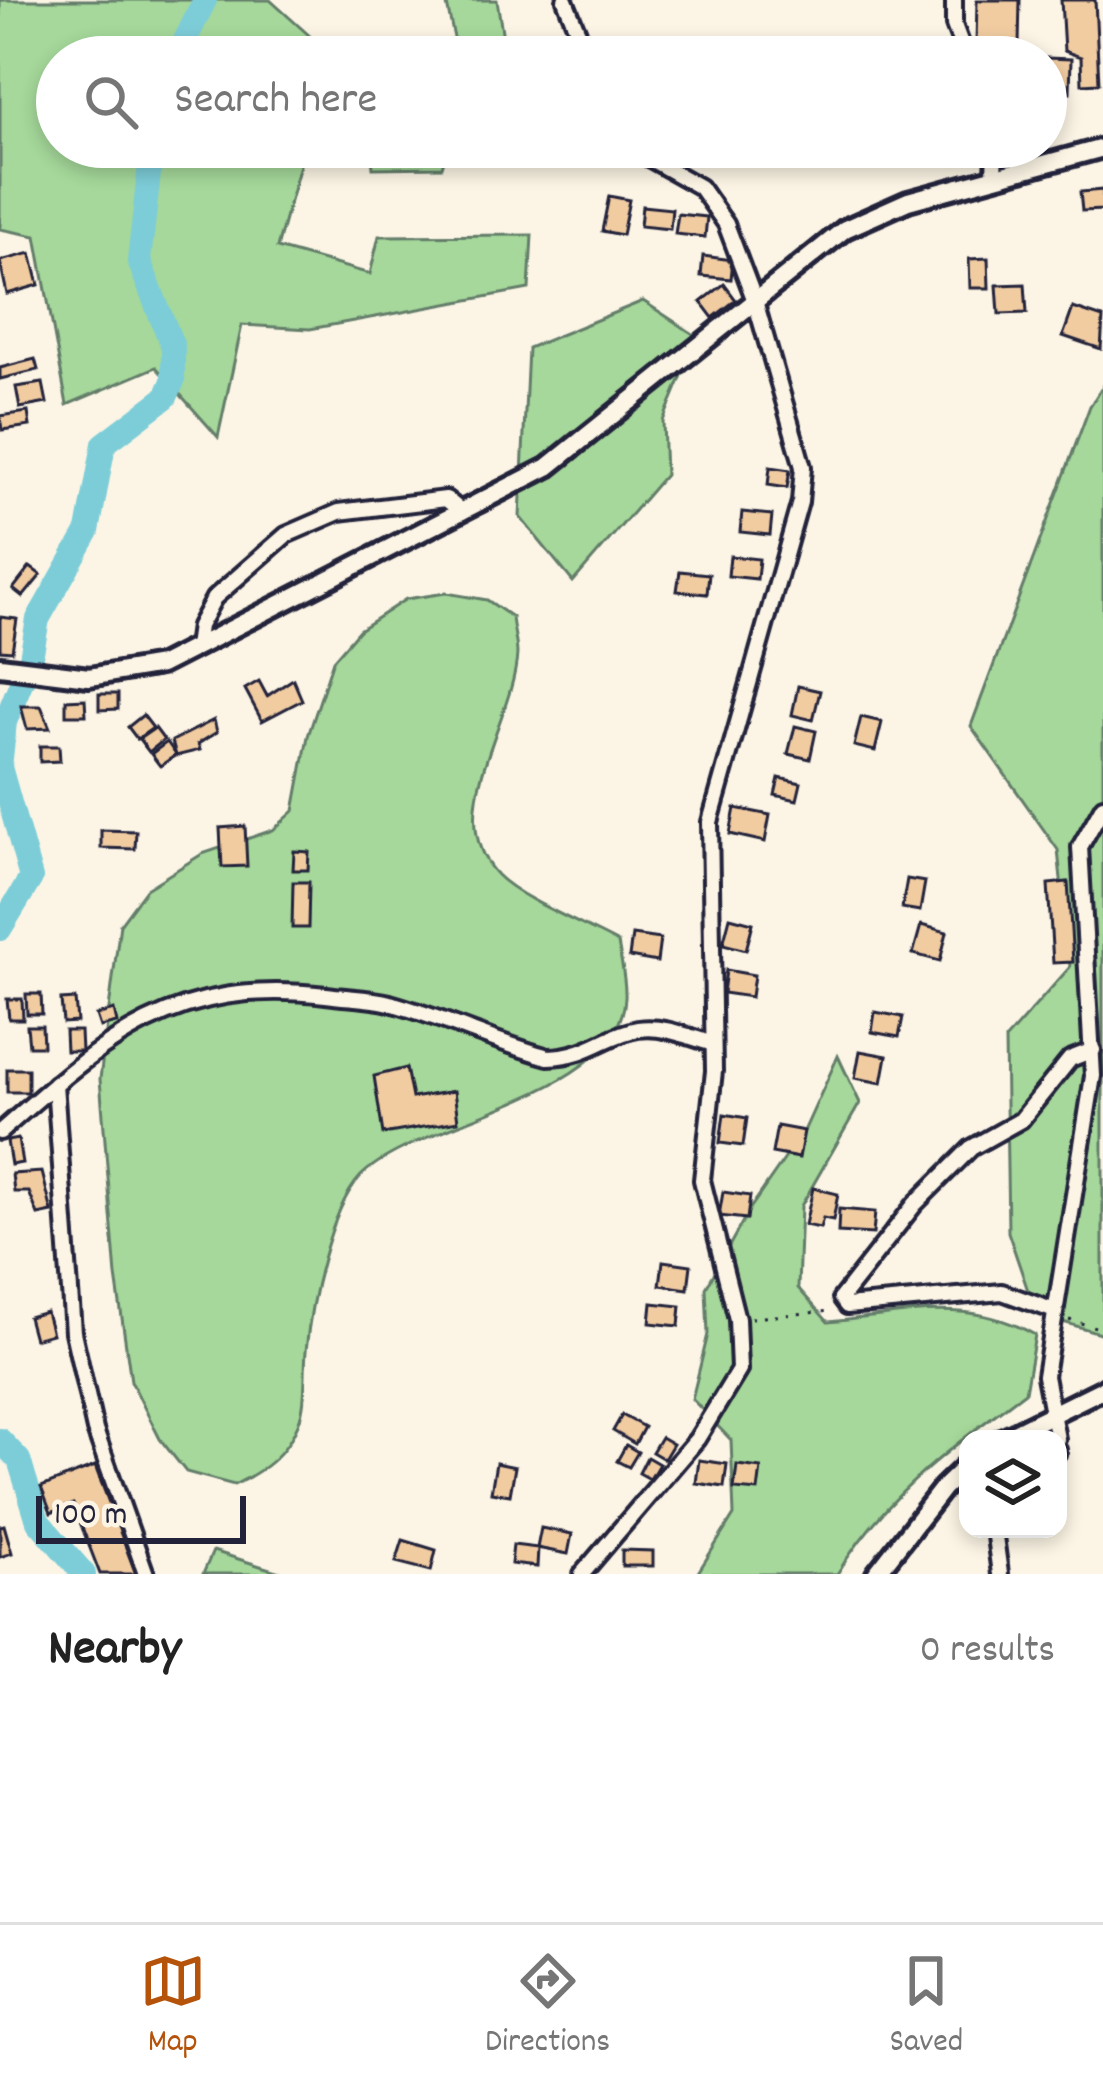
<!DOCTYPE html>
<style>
body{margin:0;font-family:Dekko,sans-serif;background:#f2f2f2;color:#222}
.controls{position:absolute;right:36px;bottom:36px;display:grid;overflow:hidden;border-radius:24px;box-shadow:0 6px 18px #0003}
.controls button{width:108px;height:108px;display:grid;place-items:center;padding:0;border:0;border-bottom:3px solid #e0e0e0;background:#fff;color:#222;font:60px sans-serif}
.scale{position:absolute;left:36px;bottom:30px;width:210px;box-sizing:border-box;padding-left:12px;border:6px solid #22223b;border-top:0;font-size:33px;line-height:42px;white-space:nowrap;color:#22223b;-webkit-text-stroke:9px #fcf5e5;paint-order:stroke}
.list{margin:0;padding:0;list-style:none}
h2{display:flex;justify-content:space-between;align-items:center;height:156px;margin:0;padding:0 48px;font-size:51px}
h2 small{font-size:39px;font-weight:400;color:#767676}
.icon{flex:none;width:66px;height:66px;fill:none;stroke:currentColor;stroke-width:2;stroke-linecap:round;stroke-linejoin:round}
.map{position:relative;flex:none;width:1103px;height:1574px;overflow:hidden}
.search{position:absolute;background:#fff;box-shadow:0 6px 18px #0003;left:36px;right:36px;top:36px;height:132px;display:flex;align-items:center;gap:30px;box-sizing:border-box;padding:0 42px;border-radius:66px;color:#767676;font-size:45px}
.sheet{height:348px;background:#fff}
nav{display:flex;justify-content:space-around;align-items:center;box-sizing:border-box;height:168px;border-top:3px solid #e0e0e0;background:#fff;font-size:33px;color:#767676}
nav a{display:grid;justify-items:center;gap:6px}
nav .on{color:#b45309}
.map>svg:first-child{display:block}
.green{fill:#a5d89a;stroke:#647d6a;stroke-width:3}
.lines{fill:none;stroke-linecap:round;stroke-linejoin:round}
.river{stroke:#7dcdd8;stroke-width:24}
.building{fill:#f1cca1;stroke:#22223b;stroke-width:3}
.minor-casing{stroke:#22223b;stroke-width:22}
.tertiary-casing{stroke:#22223b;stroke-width:26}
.path{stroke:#22223b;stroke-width:3;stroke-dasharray:3 9;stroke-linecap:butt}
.minor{stroke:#fcf5e5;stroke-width:14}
.tertiary{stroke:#fcf5e5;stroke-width:16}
</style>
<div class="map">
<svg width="1103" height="1574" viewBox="0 0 1103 1574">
<rect width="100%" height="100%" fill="#fcf5e5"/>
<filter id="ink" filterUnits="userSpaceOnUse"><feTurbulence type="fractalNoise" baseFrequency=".00833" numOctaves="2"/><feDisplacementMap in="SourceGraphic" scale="24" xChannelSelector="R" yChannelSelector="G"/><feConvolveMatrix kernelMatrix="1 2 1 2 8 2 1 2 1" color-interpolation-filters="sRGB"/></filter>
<g filter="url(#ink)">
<g class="green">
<path d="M0 0H270L322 47 320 57H57V147H305L277 248 370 274 379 236 532 235 529 289 310 329 242 325 218 437 156 367 67 405 36 236 0 229Z"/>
<path d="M446 0H497L506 57H458Z"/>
<path d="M371 147H448L442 167 373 168Z"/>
<path d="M643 301 698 337 663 421 665 475 573 582 520 517 528 348Z"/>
<path d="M1103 386V1334L1036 1314 1008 1232 1005 1040 1070 967 1058 850 971 726 1090 406Z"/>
<path d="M446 593 487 600 512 617C513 629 517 643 517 654 514 720 440 814 497 875 522 900 586 925 618 943 621 961 626 980 625 998 619 1098 414 1120 360 1177 329 1211 310 1305 306 1351 304 1373 307 1404 298 1424 285 1456 263 1471 234 1485L186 1472 160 1439 131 1381 116 1276 100 1079 120 924 146 889 202 854 273 830 294 811 308 736 333 660 359 630 406 599Z"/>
<path d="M838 1056 860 1103 801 1206 798 1288 828 1322C903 1315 967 1296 1035 1335L1025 1392C951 1448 887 1493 837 1574H697L734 1515 731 1440 692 1399 708 1334 706 1288 749 1210 804 1131Z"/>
<path d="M213 1551 286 1574H203Z"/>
</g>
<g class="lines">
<g class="river">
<path d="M177 57 205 0"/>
<path d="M0 929 31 878 0 767 5 722 31 658 38 619 88 531 104 444 166 397 173 381V347L139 261 152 147"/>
<path d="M0 1440 19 1460 38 1521 84 1574"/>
</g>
</g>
<g class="building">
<path d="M977 0H1020L1019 45 976 44Z"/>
<path d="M1061 0H1095L1099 83 1082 84 1081 57 1064 51Z"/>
<path d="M1046 58 1071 59 1070 92H1046Z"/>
<path d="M555 147H592L593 150 560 161Z"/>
<path d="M1103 190V210L1082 211 1080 192Z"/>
<path d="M609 196 629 200 622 235 602 231Z"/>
<path d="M642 206 672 209 670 229 640 226Z"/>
<path d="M678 214 707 217 705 237 675 234Z"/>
<path d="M31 253 39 285 7 294 0 261Z"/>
<path d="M703 256 733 260 731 279 701 276Z"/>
<path d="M988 258 989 288H970L969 259Z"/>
<path d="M724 284 736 300 713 318 701 302Z"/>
<path d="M1025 284 1027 313 999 314 997 285Z"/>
<path d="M1073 308 1103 318 1101 349 1063 336Z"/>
<path d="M35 359 38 370 0 379V368Z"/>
<path d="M43 383 47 403 20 408 16 387Z"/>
<path d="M28 412 30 426 2 430 0 416Z"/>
<path d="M770 467 790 470 787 488 768 485Z"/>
<path d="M742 512 772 515 770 535 740 532Z"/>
<path d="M730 556 759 559 757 579 728 576Z"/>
<path d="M30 567 41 575 23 597 13 589Z"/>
<path d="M680 571 709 574 707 594 677 591Z"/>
<path d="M0 617 17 619 12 651 0 650Z"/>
<path d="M293 679 302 700 262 721 245 689 259 681 267 696Z"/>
<path d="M798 686 820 691 813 720 792 715Z"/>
<path d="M99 694H118V709L99 710Z"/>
<path d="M85 699 86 715H66V700Z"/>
<path d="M21 706H41L50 728 27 729Z"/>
<path d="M143 715 153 728 137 739 128 727Z"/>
<path d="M861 717 882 722 875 751 854 746Z"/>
<path d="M214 720 217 732 198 744 200 750 176 756 172 741Z"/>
<path d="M795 726 816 731 810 759 788 754Z"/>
<path d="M155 728 164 740 149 752 139 739Z"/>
<path d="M167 742 176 755 160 766 151 754Z"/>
<path d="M40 746H59L60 761 40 762Z"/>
<path d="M779 778 801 783 797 800 775 795Z"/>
<path d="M735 808 770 815 765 842 730 834Z"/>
<path d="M245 826 247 866 222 867 220 828Z"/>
<path d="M101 830 136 831 135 849 101 848Z"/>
<path d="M294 851 309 852 308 870H293Z"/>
<path d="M907 879 925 882 920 911 902 908Z"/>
<path d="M293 882H309L308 928H292Z"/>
<path d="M1068 882 1073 962 1053 963 1048 884Z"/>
<path d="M730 917 753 923 746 950 723 944Z"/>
<path d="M921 925 947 932 940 961 913 954Z"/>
<path d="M632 935 660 939 657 962 629 957Z"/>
<path d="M726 970 754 975 751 997 723 993Z"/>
<path d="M26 994H41L42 1014H27Z"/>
<path d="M7 999H22L23 1019H9Z"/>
<path d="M75 999 77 1022 63 1023 61 1000Z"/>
<path d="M114 1010 117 1023 100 1027 96 1015Z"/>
<path d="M875 1012 903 1017 899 1037 872 1032Z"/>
<path d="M27 1026H42L43 1046H29Z"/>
<path d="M65 1031H80L81 1051H66Z"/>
<path d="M860 1051 887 1056 882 1083 855 1078Z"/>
<path d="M406 1068 412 1098 454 1091 458 1121 383 1134 374 1076Z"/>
<rect x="7" y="1069" width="21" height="23"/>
<path d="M724 1114 747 1118 743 1146 720 1143Z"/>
<path d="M777 1126 804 1131 799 1158 772 1153Z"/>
<path d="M18 1139 22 1163 11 1165 7 1141Z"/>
<path d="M42 1172 52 1212 38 1215 29 1192H14L12 1174Z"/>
<path d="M813 1188 838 1194 833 1220 823 1218 820 1228 805 1225Z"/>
<path d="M723 1192 750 1196 747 1219 719 1216Z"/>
<path d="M839 1209 875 1212 873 1234 838 1232Z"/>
<path d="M663 1261 691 1265 688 1289 660 1285Z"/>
<path d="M652 1303 681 1306 679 1326 650 1323Z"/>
<path d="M46 1312 52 1334 34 1339 28 1317Z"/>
<path d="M622 1415 644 1427 635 1444 613 1431Z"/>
<path d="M661 1437 673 1444 664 1459 652 1452Z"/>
<path d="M626 1445 638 1452 629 1467 617 1461Z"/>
<path d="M647 1457 659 1464 650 1479 639 1473Z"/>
<path d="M699 1460 727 1464 724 1487 696 1483Z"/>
<path d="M496 1463 515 1467 510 1495 491 1492Z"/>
<path d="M737 1465 761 1468 758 1491 734 1489Z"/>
<path d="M95 1466 136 1574H100L73 1504 51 1513 41 1487Z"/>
<path d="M4 1525 12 1553 0 1557V1526Z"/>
<path d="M541 1528 572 1534 568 1554 537 1548Z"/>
<path d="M403 1540 436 1550 431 1571 396 1562Z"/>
<path d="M513 1545 538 1548 537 1567 511 1564Z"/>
<path d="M622 1550 653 1551V1566H622Z"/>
</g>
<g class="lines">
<g class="minor-casing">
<g id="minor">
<path d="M565 0 588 57"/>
<path d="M954 0V25L966 57"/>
<path d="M994 177 995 147"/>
<path d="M196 647 199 626 214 598 286 535 339 512 446 499 462 512"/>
<path d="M55 1084 73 1332 95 1430 146 1574"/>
<path d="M0 1132C106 1038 176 977 326 995 347 998 370 998 390 1003 444 1018 494 1042 548 1057 590 1056 605 1035 638 1029 663 1025 689 1037 713 1044"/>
<path d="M1052 1310 1002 1292 847 1306 841 1298 915 1204 971 1148 1021 1120 1070 1059 1093 1050"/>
<path d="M1057 1439 1045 1376 1093 1076 1080 847 1103 806"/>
<path d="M1058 1450V1452"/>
<path d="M994 1529 1000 1574"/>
<path d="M582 1574 697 1439 739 1370 737 1319 702 1180 714 1071 710 822 800 502 803 467 755 301 726 224 700 187 629 147"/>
</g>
</g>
<g class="tertiary-casing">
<g id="tertiary">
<path d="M0 666 89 677 161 665 548 467 845 229 908 201 1103 148"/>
<path d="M1002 1439 1103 1389"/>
<path d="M876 1574 943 1488 968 1464"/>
</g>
</g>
<g class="path">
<path d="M751 1318 831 1311"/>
<path d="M1069 1320 1103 1329"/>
</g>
<use href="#minor" class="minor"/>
<use href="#tertiary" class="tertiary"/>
</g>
</g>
</svg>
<div class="controls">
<button><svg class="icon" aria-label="layers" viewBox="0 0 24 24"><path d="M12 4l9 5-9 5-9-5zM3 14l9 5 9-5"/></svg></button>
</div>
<div class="scale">100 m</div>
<div class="search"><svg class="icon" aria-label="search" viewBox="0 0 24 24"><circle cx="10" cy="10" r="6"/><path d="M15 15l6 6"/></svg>Search here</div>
</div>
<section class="sheet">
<h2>Nearby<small>0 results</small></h2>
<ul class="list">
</ul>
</section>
<nav>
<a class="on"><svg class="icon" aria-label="map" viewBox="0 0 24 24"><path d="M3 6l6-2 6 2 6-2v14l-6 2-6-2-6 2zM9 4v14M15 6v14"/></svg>Map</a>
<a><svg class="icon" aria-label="directions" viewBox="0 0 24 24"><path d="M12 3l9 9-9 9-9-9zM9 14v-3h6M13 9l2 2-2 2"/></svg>Directions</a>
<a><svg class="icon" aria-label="saved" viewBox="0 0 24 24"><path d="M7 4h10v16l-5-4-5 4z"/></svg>Saved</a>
</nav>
